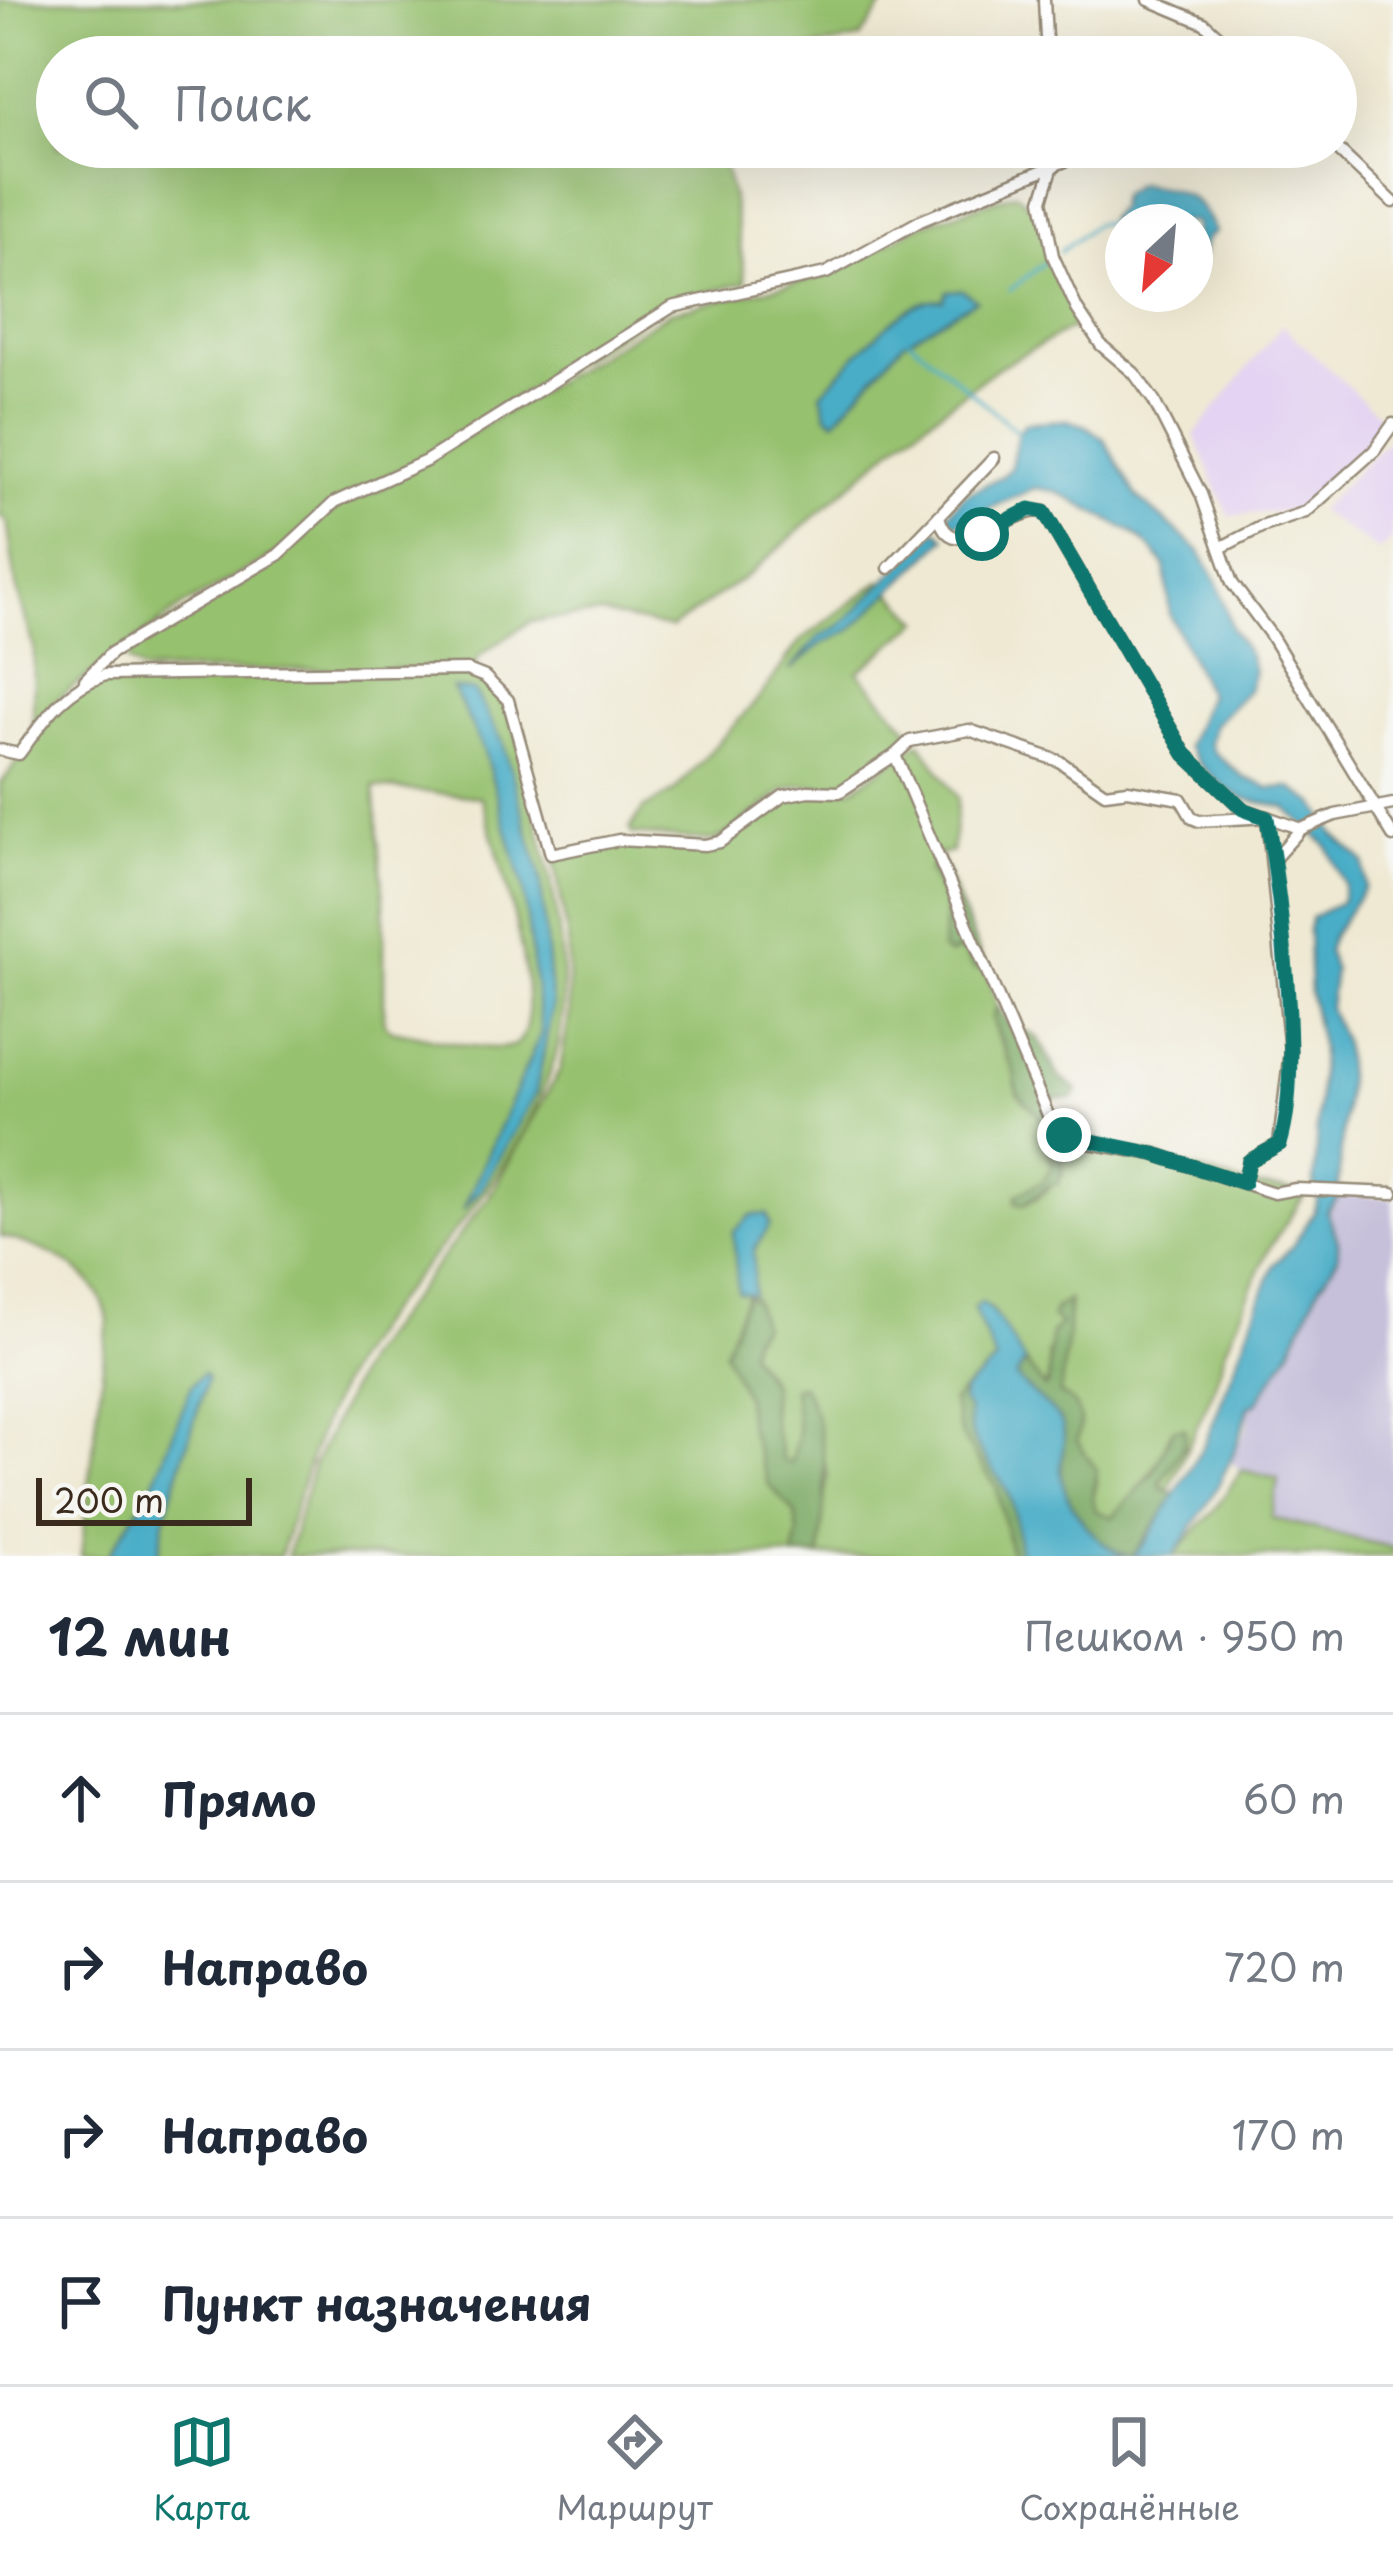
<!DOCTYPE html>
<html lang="ru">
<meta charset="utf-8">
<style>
body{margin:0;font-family:"Playpen Sans",sans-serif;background:#f2f2f3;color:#1f2937}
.compass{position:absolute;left:1105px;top:204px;width:108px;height:108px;border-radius:50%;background:#fff;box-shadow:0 12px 48px #0002;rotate:206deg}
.scale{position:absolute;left:36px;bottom:30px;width:216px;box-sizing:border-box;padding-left:12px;border:6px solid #3b2a1e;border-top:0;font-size:33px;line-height:42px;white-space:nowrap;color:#3b2a1e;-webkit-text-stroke:9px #f6f6f2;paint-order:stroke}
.stop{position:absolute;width:36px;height:36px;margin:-27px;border:9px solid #0f766e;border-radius:50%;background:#fff}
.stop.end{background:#0f766e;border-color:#fff;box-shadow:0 3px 12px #0008}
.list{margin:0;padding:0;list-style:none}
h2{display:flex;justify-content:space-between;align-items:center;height:156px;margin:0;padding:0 48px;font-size:51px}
h2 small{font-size:39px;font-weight:400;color:#747a83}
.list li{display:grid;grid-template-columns:78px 1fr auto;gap:36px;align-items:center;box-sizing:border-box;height:168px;padding:0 48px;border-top:3px solid #e0e1e3}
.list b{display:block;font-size:45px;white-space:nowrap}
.list em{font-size:39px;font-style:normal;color:#747a83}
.icon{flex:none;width:66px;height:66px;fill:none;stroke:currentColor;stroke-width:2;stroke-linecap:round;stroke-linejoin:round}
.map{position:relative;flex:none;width:1393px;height:1556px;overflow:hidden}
.search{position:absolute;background:#fff;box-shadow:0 12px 48px #0002;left:36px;right:36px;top:36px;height:132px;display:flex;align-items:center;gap:30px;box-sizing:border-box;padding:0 42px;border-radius:66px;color:#747a83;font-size:45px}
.sheet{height:828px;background:#fff}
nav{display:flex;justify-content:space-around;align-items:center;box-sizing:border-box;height:168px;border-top:3px solid #e0e1e3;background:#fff;font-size:33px;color:#747a83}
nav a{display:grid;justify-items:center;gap:6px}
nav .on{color:#0f766e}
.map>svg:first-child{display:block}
.built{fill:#e4d3f2}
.industrial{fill:#c6c0da}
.green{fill:#96c16e;stroke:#687646;stroke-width:3;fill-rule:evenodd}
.forest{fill:#78a761;stroke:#5a6840;stroke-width:3}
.water{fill:#48adc7;stroke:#426c72;stroke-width:3}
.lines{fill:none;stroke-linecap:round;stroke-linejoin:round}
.stream{stroke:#48adc7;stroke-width:3}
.minor-casing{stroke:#958a78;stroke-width:15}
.minor{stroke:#fff;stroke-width:10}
.route{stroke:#0f766e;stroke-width:15}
</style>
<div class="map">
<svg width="1393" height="1556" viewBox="0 0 1393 1556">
<rect width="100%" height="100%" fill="#f6f6f2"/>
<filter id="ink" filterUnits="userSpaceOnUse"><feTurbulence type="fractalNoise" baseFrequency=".00833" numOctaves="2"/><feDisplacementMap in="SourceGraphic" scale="24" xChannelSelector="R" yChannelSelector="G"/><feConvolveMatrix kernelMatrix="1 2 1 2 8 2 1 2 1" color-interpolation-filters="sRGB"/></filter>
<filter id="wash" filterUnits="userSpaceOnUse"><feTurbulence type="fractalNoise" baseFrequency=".004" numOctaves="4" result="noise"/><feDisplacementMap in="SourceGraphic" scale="48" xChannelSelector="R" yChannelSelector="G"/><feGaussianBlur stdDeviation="2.7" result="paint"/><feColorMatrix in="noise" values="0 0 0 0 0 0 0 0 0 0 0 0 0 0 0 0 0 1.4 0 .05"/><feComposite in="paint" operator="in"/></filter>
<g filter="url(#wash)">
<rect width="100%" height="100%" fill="#efe9d3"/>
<g class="built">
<path d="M1282 325 1387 423 1301 509 1229 516 1194 435Z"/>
<path d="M1387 441 1393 446V538L1379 551 1318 511Z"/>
</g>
<path class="industrial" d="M1337 1194 1393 1198V1548L1271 1518 1278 1480 1242 1470 1230 1462 1247 1427 1249 1405 1257 1403 1290 1351 1318 1289 1338 1257 1327 1211Z"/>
<g class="green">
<path d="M0 0H887L860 39 761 57H57V147H719L733 201 746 282 673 301 444 442 424 459 350 494 277 554 181 607 58 698 33 730 34 648 16 586 7 521 0 516Z"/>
<path d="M1016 193 1044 219 1050 254 1069 306 1081 323 997 368 900 441 752 572 671 628 602 614 531 621 479 656 474 668 143 671 128 661 125 648 260 571 332 508 375 491 672 311 830 275 921 225Z"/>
<path d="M880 581 920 621 858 672 914 735 849 781 832 787 800 785 784 790 728 833 711 841 632 834 630 829 643 809 673 792 760 697 799 642Z"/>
<path d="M459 673C517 689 516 738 529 789 550 867 579 989 552 1067 538 1108 513 1152 488 1188 448 1245 395 1292 358 1352 320 1414 301 1487 280 1556H158L164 1520 207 1379 151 1489 108 1556H81L108 1320C99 1269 45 1247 0 1236V785L58 706 106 677ZM374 787 481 797C491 831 557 1032 512 1046 485 1054 422 1035 392 1030L384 1024V902Z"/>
<path d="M920 742 958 798 952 852 938 855 929 870 946 905 942 950 962 949 973 968 987 971 997 1006 993 1016 996 1033 1014 1072 1017 1093 1039 1115 1053 1165 1043 1181 1017 1195 1024 1204 1039 1197 1063 1174 1062 1146 1066 1142 1147 1154 1246 1185 1306 1193 1268 1250 1226 1348 1213 1391 1168 1491 1160 1484 1185 1445 1169 1436C1158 1469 1137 1493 1112 1517L1096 1511 1092 1501 1097 1483 1091 1460 1078 1447 1075 1406 1060 1394 1070 1302 1055 1308 1052 1316 1061 1325 1048 1353 1050 1377 1044 1388 1007 1339 991 1309 974 1308 996 1361 952 1401 961 1435 997 1488 1011 1556H820V1521L828 1474 806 1392 794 1387 798 1435 791 1463 782 1460 774 1438 769 1378 749 1352 748 1344 762 1325 754 1299 747 1296 724 1352 745 1396 748 1425 768 1483 795 1513 798 1533 794 1556H287L313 1466 365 1357 489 1197 560 1070 569 1017 568 941 554 858 618 843 712 847 785 796 854 788Z"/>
<path d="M1242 1470 1278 1479 1272 1518 1393 1548V1556H1173L1213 1512Z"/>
</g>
<g class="forest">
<path d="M939 855 987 971 973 968 962 949 948 955 942 950 946 905 929 870Z"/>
<path d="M997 1006 1017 1036 1027 1031 1039 1039 1059 1077 1078 1091 1073 1099 1051 1098 1044 1101C1053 1129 1070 1156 1058 1184H1051L1024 1204 1016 1202 1017 1195 1043 1181 1053 1164 1039 1115 1017 1093 1014 1072 993 1020Z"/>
<path d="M746 1296 754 1299 762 1325 752 1337 749 1352 772 1386 770 1409 782 1460 791 1463 798 1434 793 1387 802 1385C834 1442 824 1495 820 1556H794L798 1533 795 1513 768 1483 748 1425 745 1396 724 1352Z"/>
<path d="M1068 1300V1334L1060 1394C1079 1403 1084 1421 1077 1441L1096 1469 1093 1501 1096 1511 1113 1517 1154 1472 1173 1429 1185 1428C1189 1449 1169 1465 1160 1484L1162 1489 1177 1493 1133 1556C1104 1554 1071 1513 1063 1484 1056 1458 1068 1437 1050 1410 1041 1398 1026 1391 1016 1377L1025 1362 1044 1388 1048 1384 1051 1334 1061 1324 1052 1317 1055 1309Z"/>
<path d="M964 1391 963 1401 969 1411C965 1445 998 1469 1010 1497 1017 1514 1017 1538 1020 1556H1011L997 1488 961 1435 952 1401Z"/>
</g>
<g class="water">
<path d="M1138 183C1178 191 1197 190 1215 232L1206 239 1202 257 1195 258V222H1123V231L1107 219 1118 208 1120 195Z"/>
<path d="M962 290 976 300 904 342 835 420 827 415 821 393C847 367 904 293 943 300L947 291Z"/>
<path d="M1067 420 1087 426 1104 439 1137 497 1199 550 1218 583 1232 629 1248 654 1254 671 1248 690 1214 725 1210 743 1214 752 1243 777 1270 788 1290 787 1316 804 1335 835 1364 862 1365 887 1332 936 1327 951 1334 970 1329 1008 1344 1043 1347 1077 1337 1199 1327 1211 1338 1241V1257L1318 1289 1290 1351 1257 1403 1249 1406C1236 1461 1206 1510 1173 1556H1133L1147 1541 1205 1443 1274 1264 1291 1248 1315 1211 1318 1197 1314 1184 1321 1050 1310 995 1308 928 1312 917 1341 902 1344 885 1327 846 1286 808 1242 798 1224 787 1199 764 1187 746 1208 694 1170 615 1165 567 1152 549 1133 533 1055 491 1035 488 951 526 946 517 964 495 1004 475 1011 467 1018 432 1025 423Z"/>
<path d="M937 530 946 538 851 630 820 645 790 670 819 637 841 625Z"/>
<path d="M453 688 474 691 503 742 540 874 552 1008 536 1093 482 1188 463 1210 541 1033 523 886 484 751Z"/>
<path d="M767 1214 770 1225 754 1250 753 1294 738 1292 733 1232 751 1215Z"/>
<path d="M981 1302C998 1313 1013 1344 1025 1362L1016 1377C1027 1392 1057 1411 1062 1424 1067 1438 1061 1455 1061 1471 1062 1502 1098 1548 1127 1556H1020C1016 1538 1017 1514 1010 1497 998 1469 965 1444 969 1411L962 1401 964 1391 996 1361 974 1309Z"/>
<path d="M203 1373 207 1379 164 1520 158 1556H108L151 1489 192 1385Z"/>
</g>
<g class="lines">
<g class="stream">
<path d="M1060 252 1095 224 1110 223"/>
<path d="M1010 290 1048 260"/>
<path d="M909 339 1018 432"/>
</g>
</g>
</g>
<g filter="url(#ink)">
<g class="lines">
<g class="minor-casing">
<g id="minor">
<path d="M1044 0 1047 57"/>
<path d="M1149 0 1204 23 1242 57"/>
<path d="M1052 147 1053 166 1042 200 1053 256 1077 309 1101 345 1134 373 1154 401 1201 494 1232 583 1270 634 1393 836"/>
<path d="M1335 147 1393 202"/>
<path d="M994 458 939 516C952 571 1016 503 1044 512L1185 754 1243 809 1267 817 1290 1051 1279 1144 1249 1161 1244 1183"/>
<path d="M1220 548 1261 527 1306 512 1374 451 1393 424"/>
<path d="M889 568 939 516"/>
<path d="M85 680 111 653 278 555 335 502 426 461 672 307 826 273 920 221 1099 147"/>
<path d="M0 750 19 754C45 719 63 690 105 675L467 670 485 677 508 700 551 854 619 840 705 845 720 842 783 796 808 791 839 792 895 755 910 741 969 730 1059 761 1105 793 1128 790 1181 799 1192 818 1199 821 1267 817 1301 829"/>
<path d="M895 755 1051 1122 1077 1141 1154 1154 1274 1193 1296 1189 1393 1193"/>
<path d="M1274 859 1301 829 1335 815 1393 804"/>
</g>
</g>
<use href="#minor" class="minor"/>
</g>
</g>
<g class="lines" filter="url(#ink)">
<path class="route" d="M982 534 1030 509 1044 512 1185 754 1243 809 1267 818C1280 895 1303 1072 1280 1144L1249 1161 1244 1183 1154 1154 1064 1135"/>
</g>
</svg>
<svg class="compass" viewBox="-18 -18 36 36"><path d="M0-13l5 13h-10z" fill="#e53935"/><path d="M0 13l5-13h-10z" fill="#747a83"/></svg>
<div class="scale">200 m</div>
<div class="stop" style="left:982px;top:534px"></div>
<div class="stop end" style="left:1064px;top:1135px"></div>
<div class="search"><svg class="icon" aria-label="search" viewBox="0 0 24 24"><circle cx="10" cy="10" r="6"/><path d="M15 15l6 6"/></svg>Поиск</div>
</div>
<section class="sheet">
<h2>12 мин<small>Пешком · 950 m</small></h2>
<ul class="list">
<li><svg class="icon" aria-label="ahead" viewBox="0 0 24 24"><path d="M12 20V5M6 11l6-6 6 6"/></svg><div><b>Прямо</b></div><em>60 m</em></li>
<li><svg class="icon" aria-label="right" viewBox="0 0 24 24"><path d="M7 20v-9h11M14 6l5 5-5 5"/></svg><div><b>Направо</b></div><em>720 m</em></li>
<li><svg class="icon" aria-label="right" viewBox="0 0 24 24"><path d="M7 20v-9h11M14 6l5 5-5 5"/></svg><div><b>Направо</b></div><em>170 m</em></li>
<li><svg class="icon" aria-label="arrive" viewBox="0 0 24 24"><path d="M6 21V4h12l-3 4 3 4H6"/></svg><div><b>Пункт назначения</b></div></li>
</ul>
</section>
<nav>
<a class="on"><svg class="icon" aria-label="map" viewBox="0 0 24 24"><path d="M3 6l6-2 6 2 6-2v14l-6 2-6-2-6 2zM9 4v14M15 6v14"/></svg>Карта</a>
<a><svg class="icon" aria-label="directions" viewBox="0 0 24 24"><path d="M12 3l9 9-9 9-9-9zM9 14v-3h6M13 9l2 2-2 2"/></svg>Маршрут</a>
<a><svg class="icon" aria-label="saved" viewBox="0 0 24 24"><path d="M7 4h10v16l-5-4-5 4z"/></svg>Сохранённые</a>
</nav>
